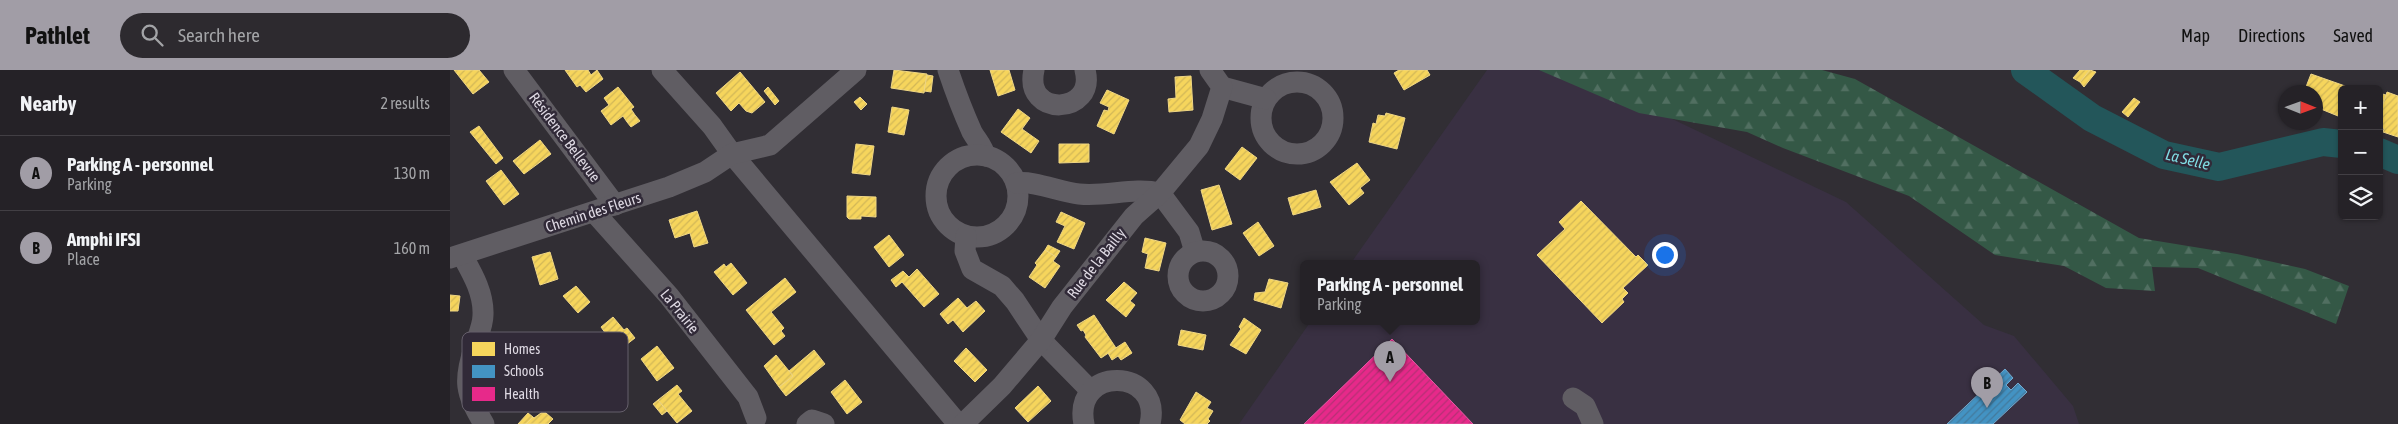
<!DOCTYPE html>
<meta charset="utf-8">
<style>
body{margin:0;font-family:"Asap Condensed",sans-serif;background:#2d2a2f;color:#f1f3f6}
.controls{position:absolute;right:15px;top:15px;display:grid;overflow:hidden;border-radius:8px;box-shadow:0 1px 4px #0004}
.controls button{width:45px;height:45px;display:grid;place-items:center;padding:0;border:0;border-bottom:1px solid #423f44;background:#252227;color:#f1f3f6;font:25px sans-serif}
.compass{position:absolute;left:1828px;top:15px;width:45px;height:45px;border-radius:50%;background:#252227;box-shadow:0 1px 4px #0004;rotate:91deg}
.you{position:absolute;left:1214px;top:184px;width:18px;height:18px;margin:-12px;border:4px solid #fff;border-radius:50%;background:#1a73e8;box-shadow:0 0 0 8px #1a73e833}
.badge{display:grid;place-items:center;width:32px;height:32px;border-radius:50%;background:#a19da6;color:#111;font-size:16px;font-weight:700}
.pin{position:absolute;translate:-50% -41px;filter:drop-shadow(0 1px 2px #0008)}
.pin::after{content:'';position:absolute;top:26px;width:18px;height:15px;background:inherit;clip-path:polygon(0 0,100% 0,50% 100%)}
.popup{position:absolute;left:850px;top:190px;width:180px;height:65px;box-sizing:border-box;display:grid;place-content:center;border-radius:8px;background:#252227;filter:drop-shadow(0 1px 4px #0005);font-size:16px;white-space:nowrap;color:#a3a4a7}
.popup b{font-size:19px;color:#f1f3f6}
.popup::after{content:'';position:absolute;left:50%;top:100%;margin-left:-10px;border:10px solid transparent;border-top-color:#252227}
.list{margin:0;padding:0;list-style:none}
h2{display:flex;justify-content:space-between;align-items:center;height:65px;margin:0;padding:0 20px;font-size:21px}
h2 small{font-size:16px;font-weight:400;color:#a3a4a7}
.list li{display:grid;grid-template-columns:32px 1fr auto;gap:15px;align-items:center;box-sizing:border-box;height:75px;padding:0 20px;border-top:1px solid #423f44}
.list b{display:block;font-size:19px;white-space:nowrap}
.list p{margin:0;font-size:16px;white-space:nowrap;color:#a3a4a7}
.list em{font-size:16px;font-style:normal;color:#a3a4a7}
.icon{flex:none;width:28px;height:28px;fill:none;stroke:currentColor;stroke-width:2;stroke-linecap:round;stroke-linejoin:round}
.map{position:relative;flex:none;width:1948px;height:354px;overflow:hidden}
header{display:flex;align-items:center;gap:30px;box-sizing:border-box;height:70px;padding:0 25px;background:#a19da6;color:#111}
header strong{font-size:24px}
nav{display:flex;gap:28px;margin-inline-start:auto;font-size:18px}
.search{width:350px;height:45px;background:#2d2a2f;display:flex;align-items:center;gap:12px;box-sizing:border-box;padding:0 18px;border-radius:28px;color:#a3a4a7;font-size:19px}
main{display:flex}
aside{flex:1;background:#252227}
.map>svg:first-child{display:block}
.built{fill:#393042}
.forest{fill:url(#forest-firs)}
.homes{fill:url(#homes-hatch);stroke:#efd684}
.schools{fill:url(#schools-hatch);stroke:#72a8cd}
.health{fill:url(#health-hatch);stroke:#e45ea5}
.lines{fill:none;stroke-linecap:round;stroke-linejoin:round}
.river{stroke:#23565a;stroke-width:28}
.minor{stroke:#605d63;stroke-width:21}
.labels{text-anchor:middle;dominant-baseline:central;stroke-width:5;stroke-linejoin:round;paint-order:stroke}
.street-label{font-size:15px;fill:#ded9e3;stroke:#312a38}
.water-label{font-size:16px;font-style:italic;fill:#81dde4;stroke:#312a38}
.key{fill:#312a38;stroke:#655f6b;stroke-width:1}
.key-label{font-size:14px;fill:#ded9e3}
</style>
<header>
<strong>Pathlet</strong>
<div class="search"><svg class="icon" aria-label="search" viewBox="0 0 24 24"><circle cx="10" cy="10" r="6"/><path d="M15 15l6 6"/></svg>Search here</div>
<nav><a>Map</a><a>Directions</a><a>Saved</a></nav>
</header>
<main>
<aside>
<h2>Nearby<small>2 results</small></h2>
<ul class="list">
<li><span class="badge">A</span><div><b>Parking A - personnel</b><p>Parking</p></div><em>130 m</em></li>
<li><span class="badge">B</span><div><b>Amphi IFSI</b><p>Place</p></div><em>160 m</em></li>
</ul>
</aside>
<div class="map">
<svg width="1948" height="354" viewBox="0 0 1948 354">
<defs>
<pattern id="forest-firs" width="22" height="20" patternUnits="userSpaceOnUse" patternTransform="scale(1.25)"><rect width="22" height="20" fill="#345846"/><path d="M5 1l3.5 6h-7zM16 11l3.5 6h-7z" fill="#516f61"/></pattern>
<pattern id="homes-hatch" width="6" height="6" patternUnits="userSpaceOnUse" patternTransform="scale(1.25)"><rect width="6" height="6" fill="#f6d55c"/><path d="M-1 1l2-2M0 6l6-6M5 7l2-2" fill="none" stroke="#d2b757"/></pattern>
<pattern id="schools-hatch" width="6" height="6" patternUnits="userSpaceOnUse" patternTransform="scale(1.25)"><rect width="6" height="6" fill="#4393c3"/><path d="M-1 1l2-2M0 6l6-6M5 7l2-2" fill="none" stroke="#437a9d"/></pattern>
<pattern id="health-hatch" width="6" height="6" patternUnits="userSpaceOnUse" patternTransform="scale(1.25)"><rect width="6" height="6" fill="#e7298a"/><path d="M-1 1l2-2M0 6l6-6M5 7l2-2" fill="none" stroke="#b63075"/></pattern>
</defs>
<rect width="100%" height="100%" fill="#312e34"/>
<path class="built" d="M1037 0H1120L1396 132 1534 255 1564 266 1623 336 1629 354H789L861 251H1026V193H901Z"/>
<path class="forest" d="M1089 0H1372L1405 9 1689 168 1787 184 1855 199 1899 216 1886 254 1748 198 1702 197 1705 221 1656 218 1614 196 1545 185 1459 126 1333 78 1297 62 1189 43Z"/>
<g class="homes">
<path d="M4 0H29L39 12 23 24Z"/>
<path d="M115 0H138L141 5 147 0 153 9 136 22 130 15 127 17Z"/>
<path d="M444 0 477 4 474 23 441 18Z"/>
<path d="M540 0H559L565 20 548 26Z"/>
<path d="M949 0H977L980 5 954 20 944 3Z"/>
<path d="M1630 0H1640L1630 12 1623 8Z"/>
<path d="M1640 0 1646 2 1634 17 1630 12Z"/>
<path d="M290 2 315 32 302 43 296 41 289 33 281 41 266 23Z"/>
<path d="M1861 4 1898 17 1892 19V36L1888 46 1866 37V22H1854Z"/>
<path d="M477 5 483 6 481 22 474 21Z"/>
<path d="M741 6 743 40 719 42 718 29 726 28 725 7Z"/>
<path d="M168 17 184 37 181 39 185 45 177 52 173 46 161 55 151 41 159 35 154 28Z"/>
<path d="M318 17 329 31 325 35 314 21Z"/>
<path d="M657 20 679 30 664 64 647 56 654 40 658 41 659 37 650 33Z"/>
<path d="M1937 22 1948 26V67L1933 62 1934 59 1929 57V45Z"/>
<path d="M1929 23 1936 25 1929 45Z"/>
<path d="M410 27 417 34 411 40 404 32Z"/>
<path d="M1684 28 1690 32 1678 47 1672 42Z"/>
<path d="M442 37 459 40 454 65 438 62Z"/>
<path d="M568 39 580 48 572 59 589 71 581 83 551 62Z"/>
<path d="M936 43 955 48 947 79 919 72 923 53 926 54 928 45 935 46Z"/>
<path d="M185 45 190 51 181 57 177 52Z"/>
<path d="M29 56 53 88 46 94 20 62Z"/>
<path d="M90 70 101 84 74 104 63 91Z"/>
<path d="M406 74 424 76 420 105 402 103Z"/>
<path d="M609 74H639V92L609 93Z"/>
<path d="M792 77 807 88 790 110 775 99Z"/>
<path d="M907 93 920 110 910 118 914 123 899 135 880 112Z"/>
<path d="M51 100 69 124 54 135 36 111Z"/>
<path d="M769 115 782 154 762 160 751 120Z"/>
<path d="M866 120 871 137 843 145 838 128Z"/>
<path d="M397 126 426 127V147L411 146V149H399L397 147Z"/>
<path d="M1131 131 1186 187 1188 185 1198 195 1173 218 1178 223 1172 229 1174 232 1152 253 1087 185 1115 159 1109 152Z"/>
<path d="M247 141 258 173 244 177 240 163 225 168 219 150Z"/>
<path d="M611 142 635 153 624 179 607 172 615 156 606 152Z"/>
<path d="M808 152 824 176 809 186 793 163Z"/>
<path d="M439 165 454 185 439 197 424 177Z"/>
<path d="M695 168 716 173 709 201 695 198 698 184 692 182Z"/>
<path d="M598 175 610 181 606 187 595 180Z"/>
<path d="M595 180 606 187 603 191 610 196 595 218 579 207 587 195 585 193Z"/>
<path d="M100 182 108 209 90 215 82 187Z"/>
<path d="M281 193 297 213 283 225 264 202 274 194 276 197Z"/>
<path d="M467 199 489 224 474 237 452 212 446 217 441 210 453 201 459 207Z"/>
<path d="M335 208 346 222 321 242 334 258 331 261 335 266 324 275 296 240Z"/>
<path d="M819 209 838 213 831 238 804 230 805 223 815 222Z"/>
<path d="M674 212 687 223 680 231 685 235 676 247 656 230Z"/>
<path d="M126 216 140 232 128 243 113 226Z"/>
<path d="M0 225 10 226 8 241H0Z"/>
<path d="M508 228 517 238 526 231 535 241 513 262 503 250 498 254 490 244Z"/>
<path d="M644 245 666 278 651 288 635 267 636 265 633 260 631 261 627 255Z"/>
<path d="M163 247 174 260 177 258 185 268 168 281 151 257Z"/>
<path d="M794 248 811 260 796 284 780 275 791 259 789 257Z"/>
<path d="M731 260 756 265 753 280 728 275Z"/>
<path d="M78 266V272H71L70 286 45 287 46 268 71 269V267Z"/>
<path d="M71 272H78L77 282 70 283Z"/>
<path d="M675 272 682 283 671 290 668 286 662 290 658 283Z"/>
<path d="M97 276 103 284 88 289 85 280Z"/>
<path d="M207 276 224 298 207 311 191 289Z"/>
<path d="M516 278 537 300 525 312 504 291Z"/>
<path d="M364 280 375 294 336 326 329 317 343 306 339 301Z"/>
<path d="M103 284 109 291 95 297 91 288Z"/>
<path d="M326 285 343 306 329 317 314 296Z"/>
<path d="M67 310 80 332 66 341 51 320Z"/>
<path d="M395 310 412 332 397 344 381 322Z"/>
<path d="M227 315 232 321 228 324 242 341 227 353 208 330Z"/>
<path d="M588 316 601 331 578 352 565 338Z"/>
<path d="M746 322 761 332 757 338 763 341 758 349 760 351 757 354H735L730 350Z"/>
<path d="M208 330 217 341 212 345 203 334Z"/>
<path d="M78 343 83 347 76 354H68Z"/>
<path d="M91 343H96L103 349 98 354H76L83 347 84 348Z"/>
</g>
<path class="schools" d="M1555 299 1563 308 1556 315 1561 320 1568 313 1577 322 1543 354H1497Z"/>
<path class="health" d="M942 269 1023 354H854Z"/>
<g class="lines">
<g class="river">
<path d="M1575 0 1642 48 1714 85 1769 97 1873 72 1892 74"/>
<path d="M1929 82 1948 90"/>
</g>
<g class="minor">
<path d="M64 0 165 135"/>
<path d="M212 0 262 56 282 84 508 354"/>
<path d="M498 0C505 21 513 42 522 62 527 71 533 76 535 86"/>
<path d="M584 0C573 48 647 45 635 0"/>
<circle cx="847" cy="48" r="36"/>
<path d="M772 17 816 29"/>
<circle cx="527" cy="126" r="41"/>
<path d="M566 113C583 110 610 122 629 124 657 127 683 117 710 123L739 162 745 182"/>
<path d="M144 142 219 226 298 327 306 348"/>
<path d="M516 166 515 181 522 199 552 216 565 231 591 270 641 321"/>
<circle cx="753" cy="206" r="25"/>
<path d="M12 185C22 203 34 223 33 245 33 255 28 266 25 275 13 311 15 322 34 354"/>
<path d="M0 188 219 117 255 102 282 84 320 75 406 0"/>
<path d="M1123 328 1135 336 1143 354"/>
<path d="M357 354 362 350 374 354"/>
<path d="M513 354 552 316 591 270 612 237 684 146 710 123 749 76 762 49 772 17 760 0"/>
<path d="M634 354C622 295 713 297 700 354"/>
</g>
</g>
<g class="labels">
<g class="street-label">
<text transform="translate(115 67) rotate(53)">Résidence Bellevue</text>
<text transform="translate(143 142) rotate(-18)">Chemin des Fleurs</text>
<text transform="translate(646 193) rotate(-52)">Rue de la Bailly</text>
<text transform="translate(230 241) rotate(51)">La Prairie</text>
</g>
<g class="water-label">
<text transform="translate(1738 89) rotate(14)">La Selle</text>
</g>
</g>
<rect x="12" y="262" width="166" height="80" rx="8" class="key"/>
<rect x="22" y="272" width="23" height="14" fill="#f6d55c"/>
<rect x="22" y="295" width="23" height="13" fill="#4393c3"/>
<rect x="22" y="317" width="23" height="14" fill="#e7298a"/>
<g class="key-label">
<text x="54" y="284">Homes</text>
<text x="54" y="306">Schools</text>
<text x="54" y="329">Health</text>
</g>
</svg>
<div class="controls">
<button>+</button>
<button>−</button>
<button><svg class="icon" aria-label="layers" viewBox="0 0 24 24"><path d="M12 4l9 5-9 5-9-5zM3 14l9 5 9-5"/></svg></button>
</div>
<svg class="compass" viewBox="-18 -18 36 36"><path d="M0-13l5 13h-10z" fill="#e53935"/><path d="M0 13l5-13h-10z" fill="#a3a4a7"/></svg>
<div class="you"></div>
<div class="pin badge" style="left:940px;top:312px">A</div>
<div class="popup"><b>Parking A - personnel</b>Parking</div>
<div class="pin badge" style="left:1537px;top:338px">B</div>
</div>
</main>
